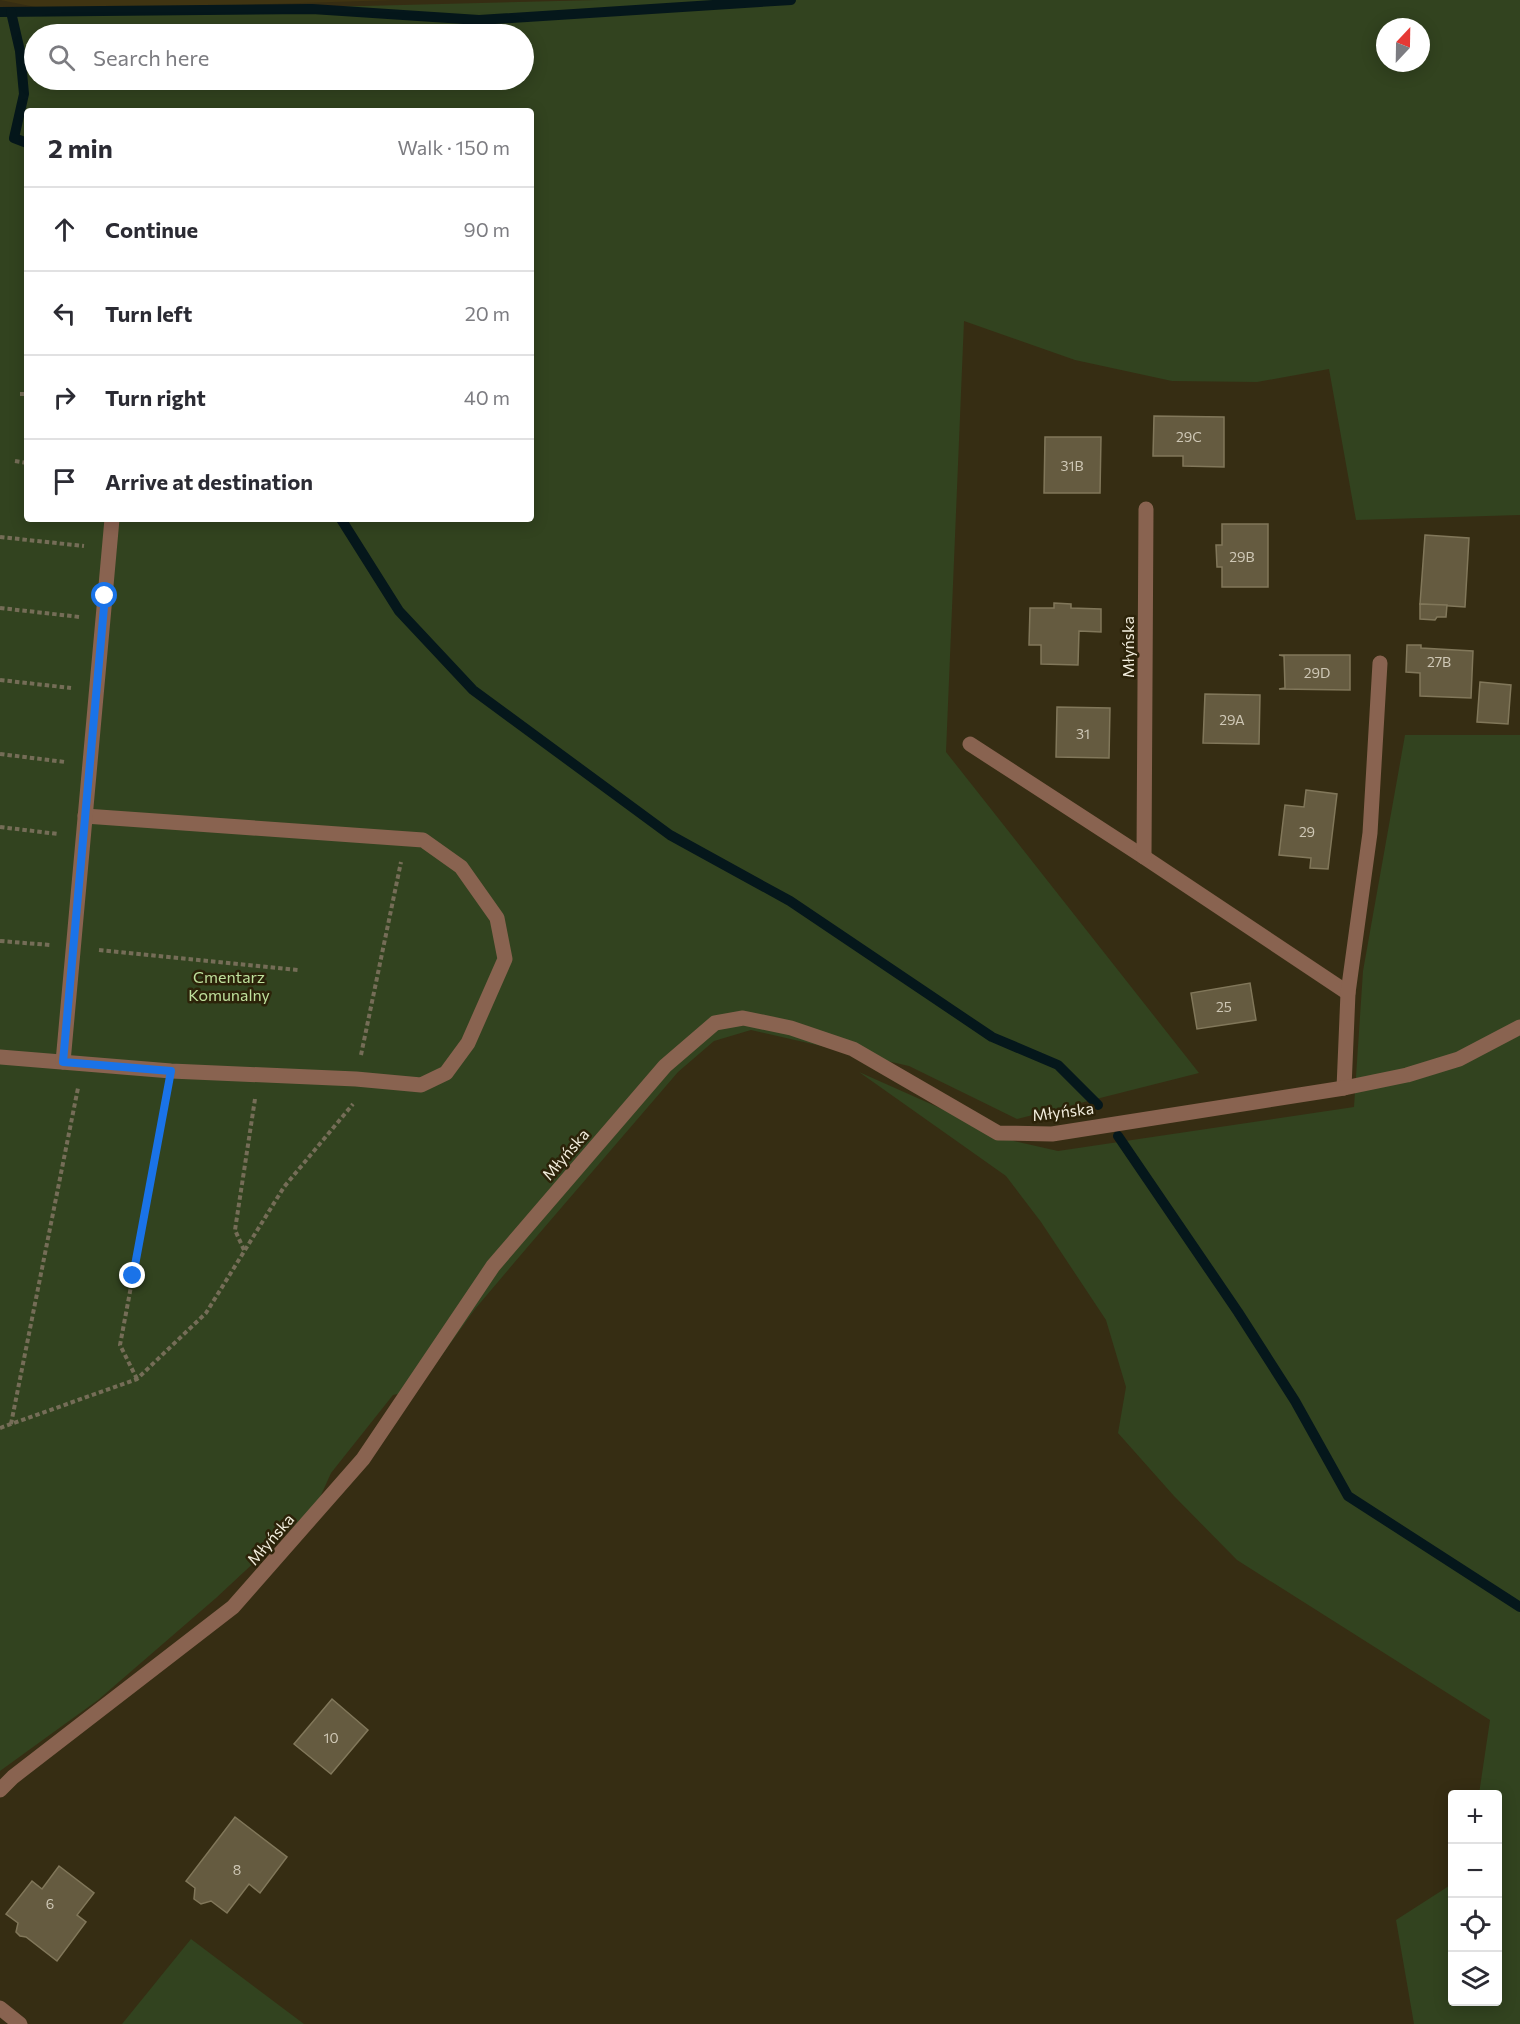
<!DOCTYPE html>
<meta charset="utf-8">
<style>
body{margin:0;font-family:Commissioner,sans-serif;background:#f7f7f7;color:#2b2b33}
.controls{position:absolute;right:18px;bottom:18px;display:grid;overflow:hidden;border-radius:6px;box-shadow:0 3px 15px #0003}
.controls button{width:54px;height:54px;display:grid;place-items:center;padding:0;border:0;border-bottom:2px solid #e1e1e2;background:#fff;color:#2b2b33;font:30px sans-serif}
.compass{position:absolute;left:1376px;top:18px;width:54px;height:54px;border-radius:50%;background:#fff;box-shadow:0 3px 15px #0003;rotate:22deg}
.stop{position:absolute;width:18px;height:18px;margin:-14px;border:4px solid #1a73e8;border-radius:50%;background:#fff}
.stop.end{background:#1a73e8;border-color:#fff;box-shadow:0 2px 6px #0008}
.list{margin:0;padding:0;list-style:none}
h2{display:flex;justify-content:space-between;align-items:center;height:78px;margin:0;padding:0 24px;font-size:26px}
h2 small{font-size:20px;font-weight:400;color:#7c7c81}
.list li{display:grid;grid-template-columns:39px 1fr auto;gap:18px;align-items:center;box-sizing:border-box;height:84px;padding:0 24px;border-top:2px solid #e1e1e2}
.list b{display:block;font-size:22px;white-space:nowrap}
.list em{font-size:20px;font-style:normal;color:#7c7c81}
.icon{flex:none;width:33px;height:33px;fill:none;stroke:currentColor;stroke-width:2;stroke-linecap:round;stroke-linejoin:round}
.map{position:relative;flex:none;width:1520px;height:2024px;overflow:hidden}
.search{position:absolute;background:#fff;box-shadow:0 3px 15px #0003;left:24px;top:24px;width:510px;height:66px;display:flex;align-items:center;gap:15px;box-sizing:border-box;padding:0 21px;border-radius:33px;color:#7c7c81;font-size:22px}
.panel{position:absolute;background:#fff;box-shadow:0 3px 15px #0003;left:24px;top:108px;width:510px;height:414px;border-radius:6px}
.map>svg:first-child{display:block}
.built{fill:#3f3412}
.green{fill:#32431f;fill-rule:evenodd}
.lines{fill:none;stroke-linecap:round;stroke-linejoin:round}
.stream{stroke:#05171b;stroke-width:10}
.building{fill:#655b40;stroke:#81775a;stroke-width:1.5}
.path{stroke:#756d57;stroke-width:4;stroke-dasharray:4.5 3;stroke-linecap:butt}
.minor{stroke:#896350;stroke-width:15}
.route{stroke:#1a73e8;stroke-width:8}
.labels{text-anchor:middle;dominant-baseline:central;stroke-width:5;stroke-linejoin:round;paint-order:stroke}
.number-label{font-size:14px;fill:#cfc8b6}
.street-label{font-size:16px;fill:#f2eddd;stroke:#2c2309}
.park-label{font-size:16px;fill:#bfe19d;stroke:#2c2309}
</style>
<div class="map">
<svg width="1520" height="2024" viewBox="0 0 1520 2024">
<rect width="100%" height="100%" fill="#362d13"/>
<path class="built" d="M0 0H396L55 11Z"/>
<g class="green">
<path d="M598 0H1520V515L1356 520 1329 369 1257 382 1172 381 1075 360 964 321 946 752 1199 1073 1017 1119 909 1066 751 1030 714 1041 678 1072 531 1243 475 1309 427 1376 402 1393 393 1395 331 1473 317 1504 216 1598 98 1700 0 1771V15ZM1385 27H1421V63H1385ZM34 34H524V80H34ZM27 111H531V519H27Z"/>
<path d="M1405 735H1520V2024H1414L1396 1920 1452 1884V2002H1498V1794H1479L1490 1720 1237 1560 1174 1496 1118 1433 1126 1387 1106 1320 1041 1222 1006 1176 859 1072 1014 1141 1058 1151 1354 1107 1363 971Z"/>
<path d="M191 1939 304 2024H122Z"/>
</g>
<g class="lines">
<g class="stream">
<path d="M0 12 312 9 479 20 791 0"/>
<path d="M11 12 20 51 24 94 14 138 27 143"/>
<path d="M341 519 399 611 473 690 670 835 790 901 992 1037 1058 1065 1098 1105"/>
<path d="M1118 1136 1238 1312 1295 1401 1348 1496 1520 1607"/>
</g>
</g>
<g class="building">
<path d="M1154 416 1224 417V467L1183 466V456H1153Z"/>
<path d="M1045 437H1101L1100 493H1044Z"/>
<path d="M1222 524H1268V587H1222V567H1217L1216 545H1222Z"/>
<path d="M1425 535 1469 538 1465 607 1420 604Z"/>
<path d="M1054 603 1071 604V608L1101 609V632L1079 631 1078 665 1041 664V645H1029L1030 608H1054Z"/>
<path d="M1420 604 1447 605 1446 617H1437L1435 620 1420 619Z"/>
<path d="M1407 645H1421V648L1473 651 1471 698 1420 696V673L1406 672Z"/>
<path d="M1279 655H1350V690L1279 689 1285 688 1284 656Z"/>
<path d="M1480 682 1511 685 1508 724 1477 722Z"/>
<path d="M1205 694 1260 695 1259 744 1203 743Z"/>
<path d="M1057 707 1110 708 1109 758 1056 757Z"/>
<path d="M1306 790 1337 794 1328 869 1310 868 1311 858 1279 855 1285 805 1304 807Z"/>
<path d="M1250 983 1256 1020 1197 1029 1191 993Z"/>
<path d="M332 1699 368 1730 331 1774 294 1744Z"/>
<path d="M235 1817 287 1857 260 1893 249 1884 227 1913 211 1901 201 1904 194 1899 195 1888 186 1881Z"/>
<path d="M59 1866 94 1893 77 1915 86 1922 57 1961 26 1937 20 1936 16 1932 18 1923 6 1914 32 1881 42 1889Z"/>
</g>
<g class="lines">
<g class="path">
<path d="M20 394H27"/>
<path d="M15 461 27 463"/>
<path d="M0 537 84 546"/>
<path d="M0 608 80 617"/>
<path d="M0 680 71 688"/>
<path d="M0 754 65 762"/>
<path d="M0 827 58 834"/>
<path d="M0 941 50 945"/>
<path d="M99 950 298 970"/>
<path d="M361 1055 401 862"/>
<path d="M244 1250 235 1230 255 1099"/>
<path d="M137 1379 120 1345 167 1095"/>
<path d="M11 1424 78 1088"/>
<path d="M0 1428 137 1379 206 1313 284 1187 353 1104"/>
</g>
<g class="minor">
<path d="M970 744 1144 857 1348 993"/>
<path d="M1144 857 1146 509"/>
<path d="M0 1057 171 1071 356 1079 421 1085 446 1073 468 1043 505 959 497 918 461 867 423 840 85 816"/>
<path d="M63 1062 112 519"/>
<path d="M1344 1088 1348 993 1370 833 1380 663"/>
<path d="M0 1790 13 1777 233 1607 363 1459 493 1266 665 1066 715 1023 743 1018 791 1028 853 1049 998 1133 1052 1134 1344 1088 1407 1075 1459 1059 1520 1027"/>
<path d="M0 2008 20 2024"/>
</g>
</g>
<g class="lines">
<path class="route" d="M105 596 63 1062 171 1071 133 1276"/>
</g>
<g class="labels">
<g class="number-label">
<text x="1189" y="436">29C</text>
<text x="1072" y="465">31B</text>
<text x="1242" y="556">29B</text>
<text x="1439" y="661">27B</text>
<text x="1317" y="672">29D</text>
<text x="1232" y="719">29A</text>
<text x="1083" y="733">31</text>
<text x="1307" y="831">29</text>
<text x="1224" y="1006">25</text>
<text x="331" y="1737">10</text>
<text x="237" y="1869">8</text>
<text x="50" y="1903">6</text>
</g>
<g class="street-label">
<text transform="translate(1127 647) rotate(-90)">Młyńska</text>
<text transform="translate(1063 1111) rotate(-7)">Młyńska</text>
<text transform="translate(565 1154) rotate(-49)">Młyńska</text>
<text transform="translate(270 1539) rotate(-49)">Młyńska</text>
</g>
<g class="park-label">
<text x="229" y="976">Cmentarz<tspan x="229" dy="18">Komunalny</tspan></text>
</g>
</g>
</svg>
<div class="controls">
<button>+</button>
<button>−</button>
<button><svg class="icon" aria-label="locate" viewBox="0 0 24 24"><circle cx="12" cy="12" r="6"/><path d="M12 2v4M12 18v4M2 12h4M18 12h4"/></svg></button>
<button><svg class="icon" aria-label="layers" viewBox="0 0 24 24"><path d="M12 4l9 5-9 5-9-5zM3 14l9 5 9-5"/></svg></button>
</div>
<svg class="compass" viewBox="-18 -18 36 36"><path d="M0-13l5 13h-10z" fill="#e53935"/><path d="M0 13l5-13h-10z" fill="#7c7c81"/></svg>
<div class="stop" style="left:105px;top:596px"></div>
<div class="stop end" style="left:133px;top:1276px"></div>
<div class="search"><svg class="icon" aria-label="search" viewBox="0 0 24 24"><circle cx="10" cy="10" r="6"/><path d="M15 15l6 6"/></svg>Search here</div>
<section class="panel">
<h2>2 min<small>Walk · 150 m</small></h2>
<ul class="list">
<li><svg class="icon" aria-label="ahead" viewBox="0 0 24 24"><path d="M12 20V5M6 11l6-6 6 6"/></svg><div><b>Continue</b></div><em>90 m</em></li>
<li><svg class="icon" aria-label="left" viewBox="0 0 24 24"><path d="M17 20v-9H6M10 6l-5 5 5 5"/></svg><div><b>Turn left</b></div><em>20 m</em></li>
<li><svg class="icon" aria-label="right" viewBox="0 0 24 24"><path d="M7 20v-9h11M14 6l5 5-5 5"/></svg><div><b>Turn right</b></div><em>40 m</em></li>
<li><svg class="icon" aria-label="arrive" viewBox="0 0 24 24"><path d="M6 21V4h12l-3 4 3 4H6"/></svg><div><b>Arrive at destination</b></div></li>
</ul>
</section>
</div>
